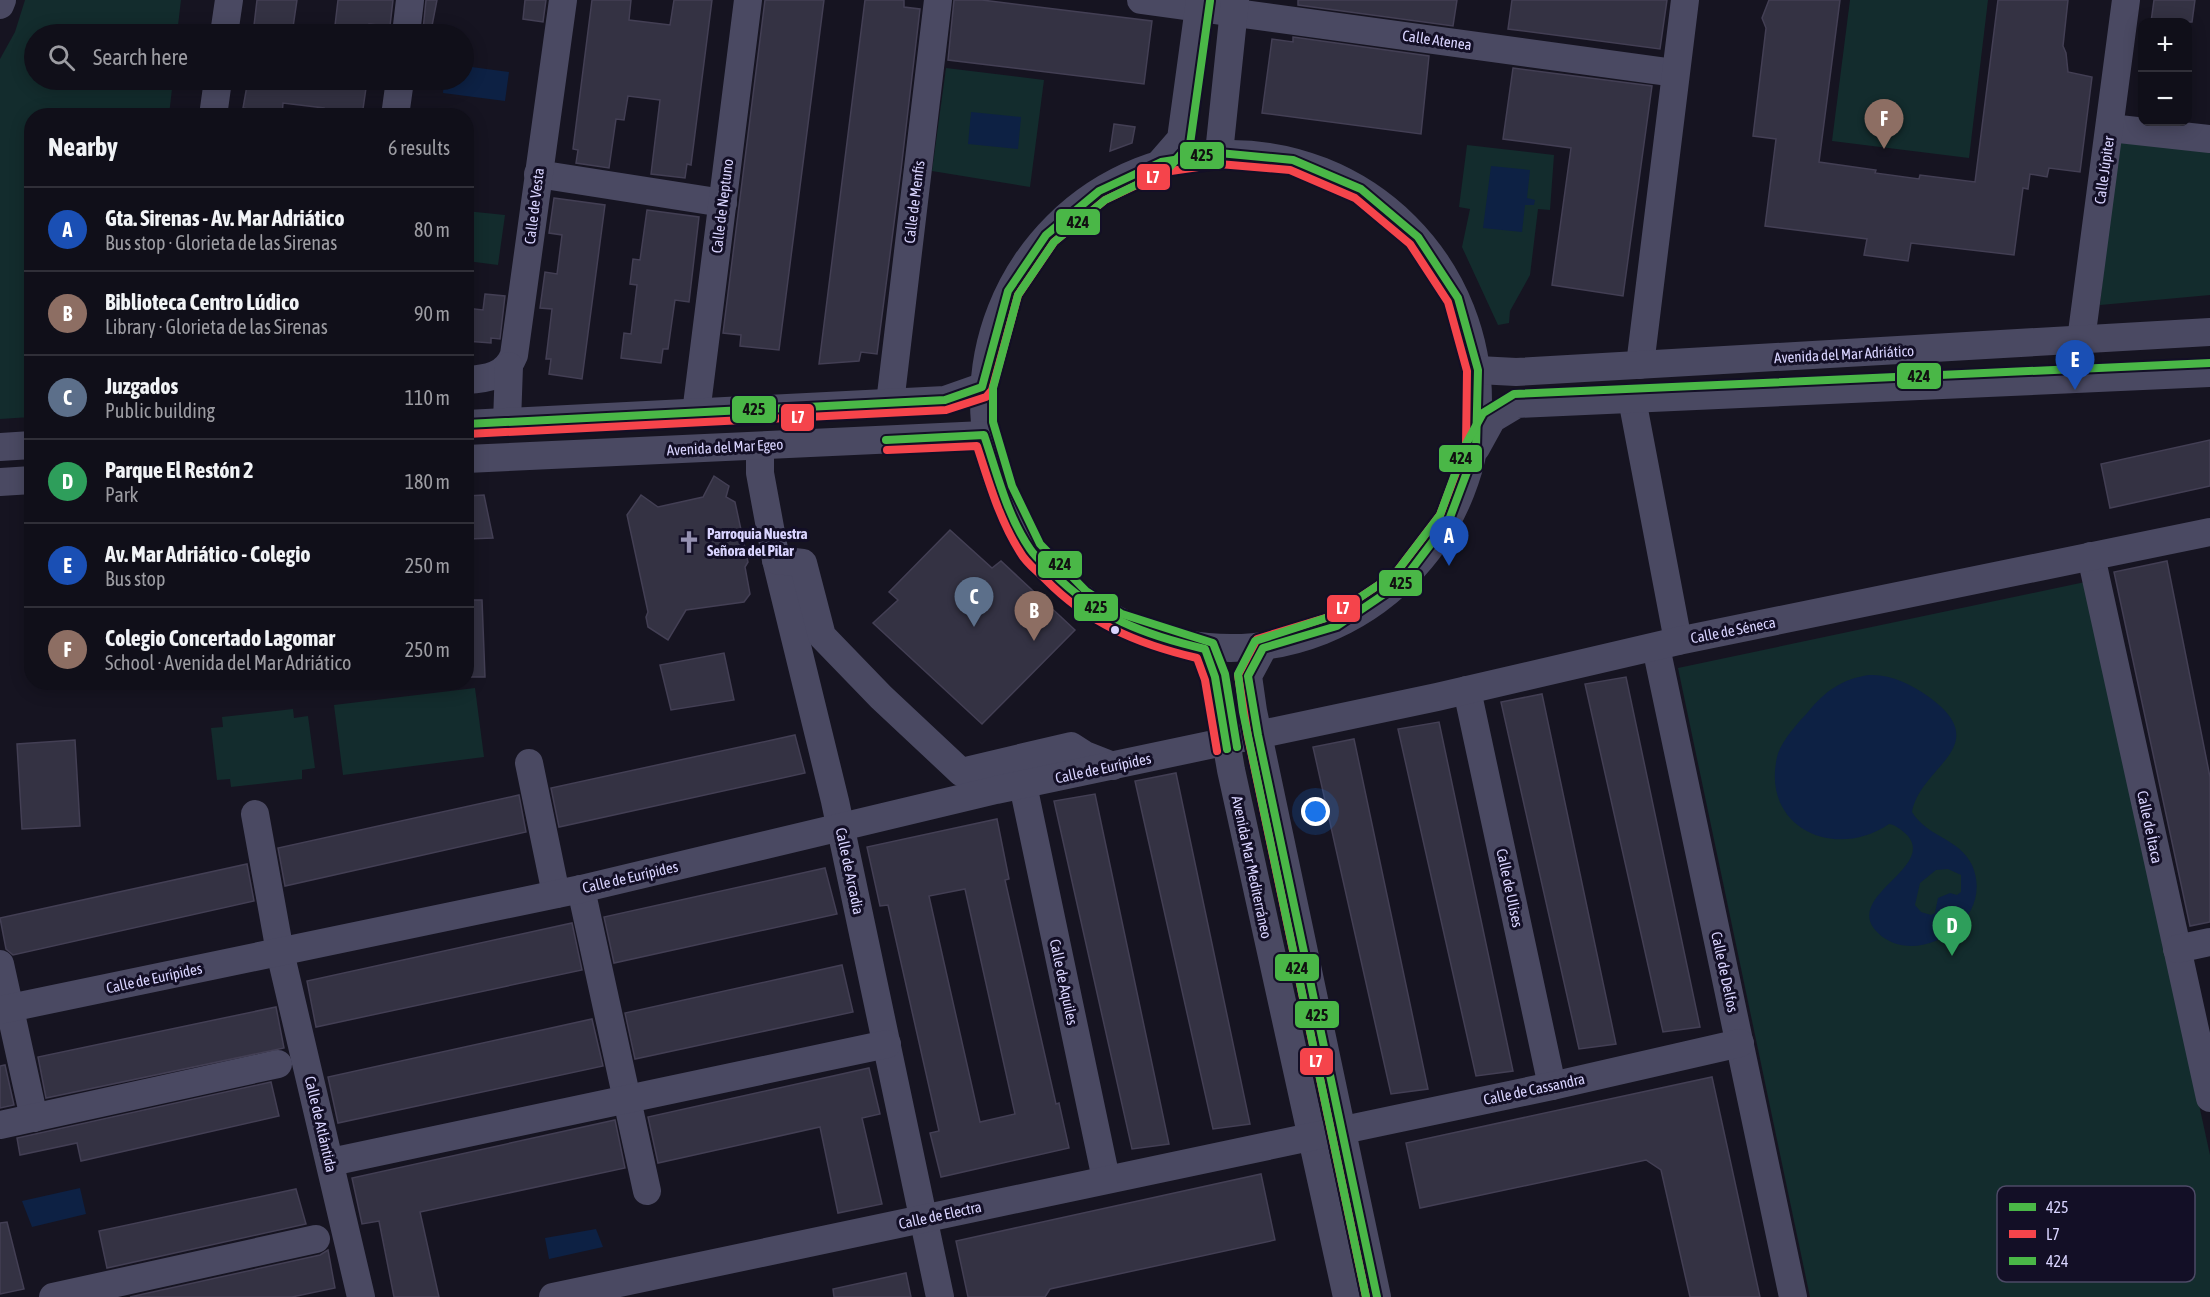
<!DOCTYPE html>
<meta charset="utf-8">
<style>
body{margin:0;font-family:"Asap Condensed",sans-serif;background:#1e1d26;color:#f1f3f6}
.controls{position:absolute;right:18px;top:18px;display:grid;overflow:hidden;border-radius:12px;box-shadow:0 3px 15px #0003}
.controls button{width:54px;height:54px;display:grid;place-items:center;padding:0;border:0;border-bottom:2px solid #302f38;background:#100f19;color:#f1f3f6;font:30px sans-serif}
.you{position:absolute;left:1316px;top:812px;width:21px;height:21px;margin:-15px;border:4px solid #fff;border-radius:50%;background:#1a73e8;box-shadow:0 0 0 9px #1a73e833}
.badge{display:grid;place-items:center;width:39px;height:39px;border-radius:50%;background:#7c3aed;color:#fff;font-size:20px;font-weight:700}
.pin{position:absolute;translate:-50% -50px;filter:drop-shadow(0 2px 3px #0008)}
.pin::after{content:'';position:absolute;top:32px;width:21px;height:18px;background:inherit;clip-path:polygon(0 0,100% 0,50% 100%)}
.list{margin:0;padding:0;list-style:none}
h2{display:flex;justify-content:space-between;align-items:center;height:78px;margin:0;padding:0 24px;font-size:26px}
h2 small{font-size:20px;font-weight:400;color:#9c9ca2}
.list li{display:grid;grid-template-columns:39px 1fr auto;gap:18px;align-items:center;box-sizing:border-box;height:84px;padding:0 24px;border-top:2px solid #302f38}
.list b{display:block;font-size:22px;white-space:nowrap}
.list p{margin:0;font-size:20px;white-space:nowrap;color:#9c9ca2}
.list em{font-size:20px;font-style:normal;color:#9c9ca2}
.icon{flex:none;width:33px;height:33px;fill:none;stroke:currentColor;stroke-width:2;stroke-linecap:round;stroke-linejoin:round}
.map{position:relative;flex:none;width:2210px;height:1297px;overflow:hidden}
.search{position:absolute;background:#100f19;box-shadow:0 3px 15px #0003;left:24px;top:24px;width:450px;height:66px;display:flex;align-items:center;gap:15px;box-sizing:border-box;padding:0 21px;border-radius:33px;color:#9c9ca2;font-size:22px}
.panel{position:absolute;background:#100f19;box-shadow:0 3px 15px #0003;left:24px;top:108px;width:450px;height:582px;border-radius:24px}
.map>svg:first-child{display:block}
.green{fill:#132c2d}
.water{fill:#0d2144;fill-rule:evenodd}
.building{fill:#343243;stroke:#433f54;stroke-width:1.5;fill-rule:evenodd}
.lines{fill:none;stroke-linecap:round;stroke-linejoin:round}
.minor{stroke:#4a4962;stroke-width:28}
.bus-1-casing{stroke:#130f26;stroke-width:12}
.bus-2-casing{stroke:#130f26;stroke-width:12}
.bus-3-casing{stroke:#130f26;stroke-width:12}
.bus-1{stroke:#4ab747;stroke-width:8}
.bus-2{stroke:#f5444b;stroke-width:8}
.bus-3{stroke:#4ab747;stroke-width:8}
.bus-dot{fill:#d9d4ff;stroke:#130f26;stroke-width:2}
.labels{text-anchor:middle;dominant-baseline:central;stroke-width:6;stroke-linejoin:round;paint-order:stroke}
.street-label{font-size:15px;fill:#d9d4ff;stroke:#130f26}
.poi-label{font-size:15px;font-weight:bold;fill:#d9d4ff;stroke:#130f26;text-anchor:start}
.key{fill:#130f26;stroke:#4e4a67;stroke-width:1.5}
.key-label{font-size:16px;fill:#d9d4ff}
.line-badge{stroke:#130f26;stroke-width:2}
.badge-label{font-size:16px;text-anchor:middle;font-weight:bold;fill:#fff}
.pale-badge-label{font-size:16px;text-anchor:middle;font-weight:bold;fill:#111}
</style>
<div class="map">
<svg width="2210" height="1297" viewBox="0 0 2210 1297">
<rect width="100%" height="100%" fill="#161421"/>
<g class="green">
<path d="M25 0H181L177 34H34V80H173L169 115 32 116 31 417 0 419V59L15 32Z"/>
<path d="M1850 0H1988L1969 158 1832 141Z"/>
<path d="M946 68 1044 80 1030 187 932 171Z"/>
<path d="M2118 132 2210 143V295L2100 305Z"/>
<path d="M1467 145 1554 155 1550 210 1538 209 1530 275 1510 311 1509 323 1498 325 1462 247 1470 209 1459 207Z"/>
<path d="M466 211 505 215 498 265 467 261Z"/>
<path d="M2085 582 2210 1155V1297H1810L1678 668Z"/>
<path d="M475 688 484 757 343 775 334 705Z"/>
<path d="M293 709 294 718 308 716 315 768 302 770V779L231 787 230 779 217 780 211 728 223 727 222 717Z"/>
</g>
<g class="water">
<path d="M464 66 509 72 505 101 443 93 444 80H464Z"/>
<path d="M971 112 1021 117 1018 149 968 144Z"/>
<path d="M1491 166 1530 170 1527 198 1535 200 1534 205H1525L1522 232 1483 228Z"/>
<path d="M1869 675C1891 674 1911 684 1929 697 1996 746 1920 766 1912 812 1927 837 1959 838 1972 865 1997 922 1916 970 1878 933 1841 897 1935 869 1908 836 1903 831 1896 825 1889 824 1835 861 1761 828 1777 757 1781 741 1797 724 1808 712 1825 691 1842 679 1869 675ZM1948 869 1961 875V892L1957 895 1950 893 1938 898 1935 913 1931 915 1921 912 1915 905 1920 883 1936 870Z"/>
<path d="M80 1188 86 1214 32 1227 22 1201Z"/>
<path d="M596 1229 603 1247 549 1259 545 1238Z"/>
</g>
<g class="building">
<path d="M257 0H297L292 34H253Z"/>
<path d="M338 0H393L390 26 369 24 368 34H334Z"/>
<path d="M426 0H437L431 31 423 30Z"/>
<path d="M525 0H546L543 22 523 19Z"/>
<path d="M592 0H631L629 20 670 25 674 0H712L691 165 687 164 685 178 651 174 660 100 628 96 624 120 616 119 609 168 576 163 578 150 573 149Z"/>
<path d="M765 0H824L779 350 740 346 741 335 723 333Z"/>
<path d="M865 0H904V7L920 9 901 170 877 354 861 352 859 361 819 364Z"/>
<path d="M954 0H982L1152 21 1144 84 948 60Z"/>
<path d="M1298 0H1457L1453 26 1298 5Z"/>
<path d="M1512 0H1667L1660 49 1508 29Z"/>
<path d="M1769 0H1840L1819 162 1876 170 1875 173 1919 179 1920 175 1975 182 1998 0H2068L2063 46 2066 53 2068 72 2092 77 2080 172 2049 168 2047 177 2030 174 2028 189 2023 188 2014 255 1911 243 1908 261 1864 255 1867 239 1765 226 1776 139 1753 136 1766 28 1762 18Z"/>
<path d="M2154 0H2195L2192 22H2151Z"/>
<path d="M1293 37 1429 56 1421 134 1262 113 1272 39 1293 42Z"/>
<path d="M1513 68 1652 86 1623 296 1552 285 1571 148 1503 139Z"/>
<path d="M248 80H362L361 88H366L362 116H323L324 108 283 103 282 116H248L249 109 243 108Z"/>
<path d="M1114 124 1135 127 1132 143 1110 151Z"/>
<path d="M554 198 605 205 582 379 549 374 551 359H546L552 309 540 308 545 272 557 274 562 235 549 233Z"/>
<path d="M647 210 699 217 689 302 675 300 668 349H663L661 363 621 358 624 333 631 334 637 285 630 284 633 259 640 260Z"/>
<path d="M485 294 505 296 500 339 491 338V343L466 341V308L483 310Z"/>
<path d="M2210 440V486L2110 508 2101 464Z"/>
<path d="M714 476 729 486 726 497 735 502 748 562 745 567 750 594 744 602 686 610 668 640 648 627 646 617 648 612 627 515 641 495 658 507 703 497Z"/>
<path d="M484 495 493 538 468 539 466 496Z"/>
<path d="M950 530 992 568 1001 561 1075 630 982 724 873 623 898 600 889 592Z"/>
<path d="M2167 561 2210 777V922L2190 926 2114 572Z"/>
<path d="M466 600H482L485 677H466Z"/>
<path d="M724 653 734 700 671 710 660 665Z"/>
<path d="M1626 677 1700 1027 1663 1032 1585 684Z"/>
<path d="M1542 694 1616 1044 1579 1049 1501 702Z"/>
<path d="M1439 722 1513 1071 1476 1076 1398 729Z"/>
<path d="M795 735 805 773 559 827 551 788Z"/>
<path d="M1354 739 1428 1089 1391 1094 1313 747Z"/>
<path d="M75 740 80 826 22 829 17 744Z"/>
<path d="M1176 773 1250 1124 1213 1129 1135 781Z"/>
<path d="M1095 794 1169 1144 1132 1149 1054 801Z"/>
<path d="M519 795 526 832 285 886 278 848Z"/>
<path d="M997 819 1009 879 1005 880 1056 1104 1059 1103 1069 1148 941 1177 930 1133 939 1131 888 905 880 906 867 847ZM965 889 1015 1114 980 1122 929 896Z"/>
<path d="M247 864 254 901 13 955 6 949 0 918Z"/>
<path d="M825 868 837 914 614 963 604 917Z"/>
<path d="M572 923 582 970 316 1027 307 981Z"/>
<path d="M842 965 853 1012 635 1059 625 1013Z"/>
<path d="M276 1007 284 1048 46 1098 38 1057Z"/>
<path d="M592 1019 603 1066 338 1123 328 1077Z"/>
<path d="M5 1065 14 1105 0 1108V1066Z"/>
<path d="M869 1068 880 1114 862 1118 882 1204 838 1213 820 1127 658 1163 648 1117Z"/>
<path d="M1712 1077 1760 1297H1690L1661 1170 1646 1160 1420 1208 1406 1143Z"/>
<path d="M271 1082 279 1116 81 1161 77 1143 20 1155 17 1138Z"/>
<path d="M615 1120 625 1168 420 1212 439 1297H394L379 1221 362 1224 352 1178Z"/>
<path d="M1261 1174 1275 1240 1050 1289 1045 1297H968L956 1241Z"/>
<path d="M296 1189 306 1224 107 1268 99 1231Z"/>
<path d="M7 1222 24 1289 0 1294V1223Z"/>
<path d="M328 1250 335 1288 292 1297H130L320 1255Z"/>
<path d="M906 1273 911 1297H834L833 1289Z"/>
</g>
<g class="lines">
<g class="minor">
<path d="M1141 0 1675 73"/>
<path d="M0 5 2 0"/>
<path d="M224 34 229 0"/>
<path d="M406 34 410 0"/>
<path d="M213 116 218 80"/>
<path d="M395 116 400 80"/>
<path d="M2110 128 2210 139"/>
<path d="M1219 153 1235 0"/>
<circle cx="1231" cy="401" r="247"/>
<path d="M1161 162 1181 139 1200 0"/>
<path d="M538 174 723 203"/>
<path d="M2081 340 2126 0"/>
<path d="M1640 365 1685 0"/>
<path d="M1478 370 1516 372 2210 332"/>
<path d="M466 380C487 379 506 376 514 355L563 0"/>
<path d="M1632 399 1678 641"/>
<path d="M890 403 938 0"/>
<path d="M696 413 748 0"/>
<path d="M507 422 509 366"/>
<path d="M466 424 945 400 982 387"/>
<path d="M760 446V473L776 560 835 801 940 1297"/>
<path d="M0 447 32 445"/>
<path d="M1476 448 1492 419 1517 404 2210 373"/>
<path d="M466 459 984 435"/>
<path d="M0 482 32 480"/>
<path d="M2091 556 2210 1098"/>
<path d="M776 560 803 563 822 636 881 697 961 772 1071 746 1085 755 1113 766"/>
<path d="M1656 647 1793 1297"/>
<path d="M1263 648 1248 676 1253 711 1377 1297"/>
<path d="M1205 649 1215 677 1231 770 1347 1297"/>
<path d="M1467 690 1552 1086"/>
<path d="M529 763 556 894"/>
<path d="M1023 785 1106 1179"/>
<path d="M255 814 280 952 361 1297"/>
<path d="M581 889 647 1191"/>
<path d="M2177 949 2210 942"/>
<path d="M0 964 34 1118"/>
<path d="M0 1010 581 889 996 790 1437 697 1678 641 2210 532"/>
<path d="M0 1125 278 1064"/>
<path d="M331 1162 887 1044"/>
<path d="M53 1297 316 1239"/>
<path d="M553 1297 1552 1086 1740 1043"/>
</g>
<g class="bus-1-casing">
<g id="bus-1">
<path d="M466 424 945 400 982 387 1008 291 1046 235 1099 191 1161 162 1219 153 1293 160 1361 189 1418 237 1458 298 1478 370 1476 448 1449 520 1402 582 1337 626 1263 648 1248 676 1258 735 1377 1297"/>
<path d="M886 440 984 435C997 473 1007 516 1030 549 1036 558 1045 565 1052 572 1096 617 1145 635 1205 649L1215 677 1227 749"/>
</g>
</g>
<g class="bus-2-casing">
<g id="bus-2">
<path d="M467 434 946 410 986 397 992 390 1018 295 1054 242 1105 200 1164 172 1219 164 1290 170 1355 198 1410 244 1448 302 1467 371 1466 446 1440 515 1395 574 1332 616 1257 639 1238 675 1248 737 1366 1297"/>
<path d="M887 450 977 446C989 482 999 519 1020 552 1026 563 1036 570 1045 579 1088 623 1137 644 1197 658L1205 680 1217 751"/>
</g>
</g>
<g class="bus-3-casing">
<g id="bus-3">
<path d="M1210 1 1190 144 1167 170 1105 200 1054 242 1018 295 993 388V422L1012 486 1040 544 1086 591 1122 614 1213 643 1225 674 1237 747"/>
<path d="M1366 1297 1243 712 1238 674 1255 641 1332 616 1395 574 1440 515 1466 444 1483 413 1514 394 2210 363"/>
</g>
</g>
<use href="#bus-1" class="bus-1"/>
<use href="#bus-2" class="bus-2"/>
<use href="#bus-3" class="bus-3"/>
</g>
<defs>
<g id="church-bare" transform="scale(1.8)"><path d="M-1.2-6h2.4v3.5h3.3v2.4h-3.3V6h-2.4V-.1h-3.3v-2.4h3.3Z" fill="#9591b1" stroke="#130f26" stroke-width="2.5" paint-order="stroke"/></g>
</defs>
<g fill-rule="evenodd">
<use href="#church-bare" x="689" y="542"/>
</g>
<circle class="bus-dot" cx="1115" cy="630" r="5"/>
<g class="labels">
<g class="street-label">
<text transform="translate(1437 40) rotate(8)">Calle Atenea</text>
<text transform="translate(2104 170) rotate(-82)">Calle Júpiter</text>
<text transform="translate(914 202) rotate(-83)">Calle de Menfis</text>
<text transform="translate(534 206) rotate(-83)">Calle de Vesta</text>
<text transform="translate(722 206) rotate(-83)">Calle de Neptuno</text>
<text transform="translate(1844 354) rotate(-3)">Avenida del Mar Adriático</text>
<text transform="translate(725 447) rotate(-3)">Avenida del Mar Egeo</text>
<text transform="translate(1733 630) rotate(-11)">Calle de Séneca</text>
<text transform="translate(1103 768) rotate(-12)">Calle de Eurípides</text>
<text transform="translate(2150 827) rotate(78)">Calle de Ítaca</text>
<text transform="translate(1252 867) rotate(78)">Avenida Mar Mediterráneo</text>
<text transform="translate(850 871) rotate(78)">Calle de Arcadia</text>
<text transform="translate(630 877) rotate(-13)">Calle de Eurípides</text>
<text transform="translate(1510 888) rotate(78)">Calle de Ulises</text>
<text transform="translate(1725 972) rotate(78)">Calle de Delfos</text>
<text transform="translate(154 978) rotate(-12)">Calle de Eurípides</text>
<text transform="translate(1064 982) rotate(78)">Calle de Aquiles</text>
<text transform="translate(1534 1089) rotate(-12)">Calle de Cassandra</text>
<text transform="translate(321 1124) rotate(77)">Calle de Atlántida</text>
<text transform="translate(940 1215) rotate(-12)">Calle de Electra</text>
</g>
<g class="poi-label">
<text x="707" y="533">Parroquia Nuestra<tspan x="707" dy="17">Señora del Pilar</tspan></text>
</g>
</g>
<rect x="1997" y="1186" width="198" height="96" rx="9" class="key"/>
<rect x="2009" y="1203" width="27" height="8" fill="#4ab747"/>
<rect x="2009" y="1230" width="27" height="8" fill="#f5444b"/>
<rect x="2009" y="1257" width="27" height="8" fill="#4ab747"/>
<g class="key-label">
<text x="2046" y="1213">425</text>
<text x="2046" y="1240">L7</text>
<text x="2046" y="1267">424</text>
</g>
<g class="line-badge">
<rect x="1179" y="141" width="46" height="29" rx="6" fill="#4ab747"/>
<rect x="1136" y="163" width="35" height="28" rx="6" fill="#f5444b"/>
<rect x="1055" y="208" width="46" height="28" rx="6" fill="#4ab747"/>
<rect x="1896" y="362" width="46" height="28" rx="6" fill="#4ab747"/>
<rect x="731" y="395" width="46" height="29" rx="6" fill="#4ab747"/>
<rect x="780" y="403" width="35" height="29" rx="6" fill="#f5444b"/>
<rect x="1438" y="444" width="45" height="29" rx="6" fill="#4ab747"/>
<rect x="1037" y="550" width="46" height="29" rx="6" fill="#4ab747"/>
<rect x="1378" y="569" width="45" height="28" rx="6" fill="#4ab747"/>
<rect x="1073" y="593" width="46" height="29" rx="6" fill="#4ab747"/>
<rect x="1326" y="594" width="35" height="29" rx="6" fill="#f5444b"/>
<rect x="1274" y="953" width="46" height="29" rx="6" fill="#4ab747"/>
<rect x="1294" y="1000" width="46" height="29" rx="6" fill="#4ab747"/>
<rect x="1299" y="1047" width="35" height="29" rx="6" fill="#f5444b"/>
</g>
<g class="badge-label">
<text x="1153" y="183">L7</text>
<text x="798" y="423">L7</text>
<text x="1343" y="614">L7</text>
<text x="1316" y="1067">L7</text>
</g>
<g class="pale-badge-label">
<text x="1202" y="161">425</text>
<text x="1078" y="228">424</text>
<text x="1919" y="382">424</text>
<text x="754" y="415">425</text>
<text x="1461" y="464">424</text>
<text x="1060" y="570">424</text>
<text x="1401" y="589">425</text>
<text x="1096" y="613">425</text>
<text x="1297" y="974">424</text>
<text x="1317" y="1021">425</text>
</g>
</svg>
<div class="controls">
<button>+</button>
<button>−</button>
</div>
<div class="you"></div>
<div class="pin badge" style="left:1449px;top:566px;background:#1a4fb4">A</div>
<div class="pin badge" style="left:1034px;top:641px;background:#8d6e63">B</div>
<div class="pin badge" style="left:974px;top:627px;background:#5c6f8a">C</div>
<div class="pin badge" style="left:1952px;top:956px;background:#2e9e5b">D</div>
<div class="pin badge" style="left:2075px;top:390px;background:#1a4fb4">E</div>
<div class="pin badge" style="left:1884px;top:149px;background:#8d6e63">F</div>
<div class="search"><svg class="icon" aria-label="search" viewBox="0 0 24 24"><circle cx="10" cy="10" r="6"/><path d="M15 15l6 6"/></svg>Search here</div>
<section class="panel">
<h2>Nearby<small>6 results</small></h2>
<ul class="list">
<li><span class="badge" style="background:#1a4fb4">A</span><div><b>Gta. Sirenas - Av. Mar Adriático</b><p>Bus stop · Glorieta de las Sirenas</p></div><em>80 m</em></li>
<li><span class="badge" style="background:#8d6e63">B</span><div><b>Biblioteca Centro Lúdico</b><p>Library · Glorieta de las Sirenas</p></div><em>90 m</em></li>
<li><span class="badge" style="background:#5c6f8a">C</span><div><b>Juzgados</b><p>Public building</p></div><em>110 m</em></li>
<li><span class="badge" style="background:#2e9e5b">D</span><div><b>Parque El Restón 2</b><p>Park</p></div><em>180 m</em></li>
<li><span class="badge" style="background:#1a4fb4">E</span><div><b>Av. Mar Adriático - Colegio</b><p>Bus stop</p></div><em>250 m</em></li>
<li><span class="badge" style="background:#8d6e63">F</span><div><b>Colegio Concertado Lagomar</b><p>School · Avenida del Mar Adriático</p></div><em>250 m</em></li>
</ul>
</section>
</div>
